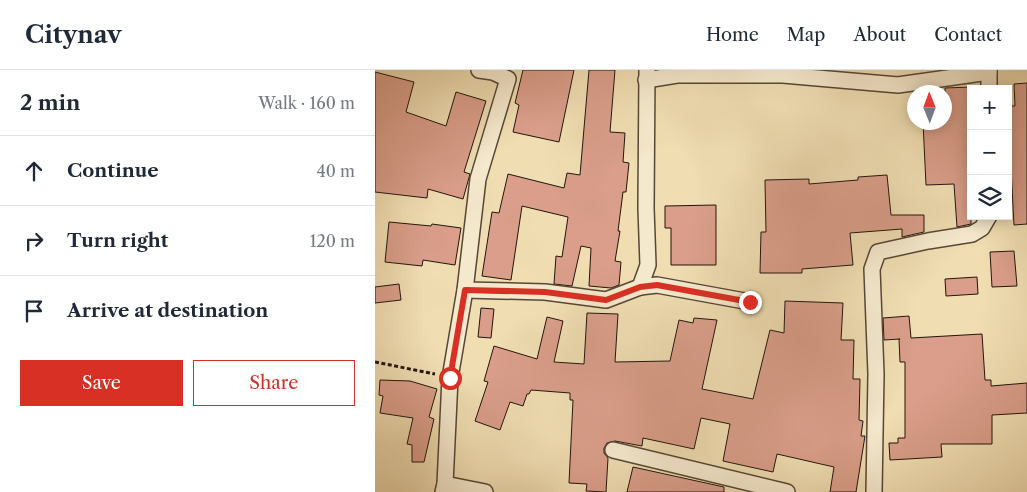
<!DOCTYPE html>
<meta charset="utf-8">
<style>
body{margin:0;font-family:"Libre Caslon Text",serif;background:#f6f6f7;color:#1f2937}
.controls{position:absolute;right:15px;top:15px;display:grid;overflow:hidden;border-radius:0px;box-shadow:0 2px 12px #0003}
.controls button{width:45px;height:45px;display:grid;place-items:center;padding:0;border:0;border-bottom:1px solid #e0e1e3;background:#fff;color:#1f2937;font:25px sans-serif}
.compass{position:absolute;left:532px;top:15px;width:45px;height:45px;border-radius:50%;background:#fff;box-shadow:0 2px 12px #0003;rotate:359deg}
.stop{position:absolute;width:15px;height:15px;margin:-11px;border:4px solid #d93025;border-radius:50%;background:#fff}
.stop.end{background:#d93025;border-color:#fff;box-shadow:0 1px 5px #0008}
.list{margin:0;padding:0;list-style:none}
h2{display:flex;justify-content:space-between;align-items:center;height:65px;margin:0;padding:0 20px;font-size:21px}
h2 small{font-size:16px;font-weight:400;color:#747a83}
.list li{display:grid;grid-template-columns:32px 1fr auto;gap:15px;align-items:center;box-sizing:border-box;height:70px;padding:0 20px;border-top:1px solid #e0e1e3}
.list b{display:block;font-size:19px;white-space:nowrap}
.list em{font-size:16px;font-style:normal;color:#747a83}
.actions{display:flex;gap:10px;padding:15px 20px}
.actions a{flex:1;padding:11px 0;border:1px solid #d93025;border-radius:0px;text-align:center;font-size:18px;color:#d93025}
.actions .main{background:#d93025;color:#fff}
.icon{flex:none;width:28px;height:28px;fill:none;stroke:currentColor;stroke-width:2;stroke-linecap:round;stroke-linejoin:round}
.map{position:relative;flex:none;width:652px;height:422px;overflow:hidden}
header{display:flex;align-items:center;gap:30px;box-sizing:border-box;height:70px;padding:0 25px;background:#fff;border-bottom:1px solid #e0e1e3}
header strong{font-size:24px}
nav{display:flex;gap:28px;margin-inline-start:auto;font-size:18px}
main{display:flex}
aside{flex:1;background:#fff}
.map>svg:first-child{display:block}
.building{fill:#da9e8a;stroke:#22150d}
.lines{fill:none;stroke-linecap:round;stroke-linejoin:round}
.minor-casing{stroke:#564736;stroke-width:18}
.path{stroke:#22150d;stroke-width:3;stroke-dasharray:4 2.5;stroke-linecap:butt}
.minor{stroke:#f5e9cd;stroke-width:15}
.route{stroke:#d93025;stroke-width:6}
</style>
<header>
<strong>Citynav</strong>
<nav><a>Home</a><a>Map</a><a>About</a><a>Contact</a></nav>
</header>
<main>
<aside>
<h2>2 min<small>Walk · 160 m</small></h2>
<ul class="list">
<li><svg class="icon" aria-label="ahead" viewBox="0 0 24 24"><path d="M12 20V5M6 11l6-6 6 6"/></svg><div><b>Continue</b></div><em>40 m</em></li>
<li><svg class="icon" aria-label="right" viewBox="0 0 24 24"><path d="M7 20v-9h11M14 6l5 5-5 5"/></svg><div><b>Turn right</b></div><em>120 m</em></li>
<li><svg class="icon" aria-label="arrive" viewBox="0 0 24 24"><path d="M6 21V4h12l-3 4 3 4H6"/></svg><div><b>Arrive at destination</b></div></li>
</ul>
<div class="actions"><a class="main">Save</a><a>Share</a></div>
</aside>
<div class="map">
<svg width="652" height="422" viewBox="0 0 652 422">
<rect width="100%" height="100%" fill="#f0ddb2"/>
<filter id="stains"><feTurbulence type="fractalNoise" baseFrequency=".004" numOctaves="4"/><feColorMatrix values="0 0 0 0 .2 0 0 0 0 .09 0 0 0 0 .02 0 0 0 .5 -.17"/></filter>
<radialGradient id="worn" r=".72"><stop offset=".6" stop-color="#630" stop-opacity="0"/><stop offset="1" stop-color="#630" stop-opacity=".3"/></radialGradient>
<g class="building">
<path d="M148 0H199L184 72 138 62 144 35 140 33Z"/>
<path d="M214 0H240L235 62 250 63 248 92 254 93 251 122H248L243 161H245L240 191 246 192 244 215 236 218 214 216 216 178 206 176 197 216 179 214 181 186 187 187 193 147 147 136 136 210 107 206 117 142 124 143 133 104 189 118 192 103 205 105Z"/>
<path d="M0 2 39 12 31 42 71 56 81 22 111 31 89 102 95 104 88 129 53 119 52 128 0 122Z"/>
<path d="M652 13V154L639 155 635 79V36H640L639 14Z"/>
<path d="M596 17V154L582 157 579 114 551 115 548 52H570V18Z"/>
<path d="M512 105 516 145H549V162L527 167V159L475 163 478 195 427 199V203H385L386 162H391L390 110 434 109V114L483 110V107Z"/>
<path d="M341 135V195H296V158H290V136Z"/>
<path d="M14 152 56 156 57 154 86 158 80 195 48 190 47 196 10 192Z"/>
<path d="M639 181 642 216 617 217 615 182Z"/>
<path d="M602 207 603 224 571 226 570 209Z"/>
<path d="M24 214 26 230 0 233V217Z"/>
<path d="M410 231 468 233 466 270H479L478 309H485L484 350 488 351 486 366H490L481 422H455L459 397 402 384 398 402 348 391 355 354 326 348 319 379 268 368 267 376 240 371 232 373 229 378V383L233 388 231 422 211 421 212 414 194 413 198 330H195V323L156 320 154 324H152L148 336 135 332 125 360 100 351 113 312 109 311 119 276 162 289 172 247 188 251 179 292 209 294 212 243 243 244 240 292 295 291 304 250 318 253 319 248 342 250 327 319 378 329 395 260 409 263Z"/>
<path d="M106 238 119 239 116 268 103 267Z"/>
<path d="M534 246 536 268 607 264 610 310H616V316L652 313V343L617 345V374H566L567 387 515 390 514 373H523V368H530V292H525L524 269H525L509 270 508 248Z"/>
<path d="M5 310 35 311 62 319 54 347 59 349 49 392H37V375L32 374 38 348 5 343 8 326 4 325Z"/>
<path d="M258 397 349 417V422H252Z"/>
</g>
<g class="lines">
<g class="minor-casing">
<g id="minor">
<path d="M614 0V19"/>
<path d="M271 10 302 5H408L523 15 614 2"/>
<path d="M265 217 282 215 375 232"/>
<path d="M90 220 170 222 231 230 265 217 273 195 271 138 272 0"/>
<path d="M238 380 412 422"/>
<path d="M70 414 110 422"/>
<path d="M68 422 70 414 75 308 90 220 103 109 133 9 118 2 104 0"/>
<path d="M499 422 501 304 497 199 503 182 553 171 597 164 607 158 614 146"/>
</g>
</g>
<path class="path" d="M0 292 60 304"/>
<use href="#minor" class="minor"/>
</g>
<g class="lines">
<path class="route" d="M75 308 90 220 170 222 231 230 265 217 282 215 375 232"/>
</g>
<rect width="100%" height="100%" filter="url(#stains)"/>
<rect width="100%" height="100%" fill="url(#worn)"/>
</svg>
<div class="controls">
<button>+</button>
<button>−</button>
<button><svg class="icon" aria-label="layers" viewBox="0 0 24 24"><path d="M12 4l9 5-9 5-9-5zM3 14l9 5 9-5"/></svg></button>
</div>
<svg class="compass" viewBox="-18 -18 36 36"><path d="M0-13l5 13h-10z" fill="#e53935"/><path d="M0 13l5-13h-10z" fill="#747a83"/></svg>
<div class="stop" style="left:75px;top:308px"></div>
<div class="stop end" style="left:375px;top:232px"></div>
</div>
</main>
